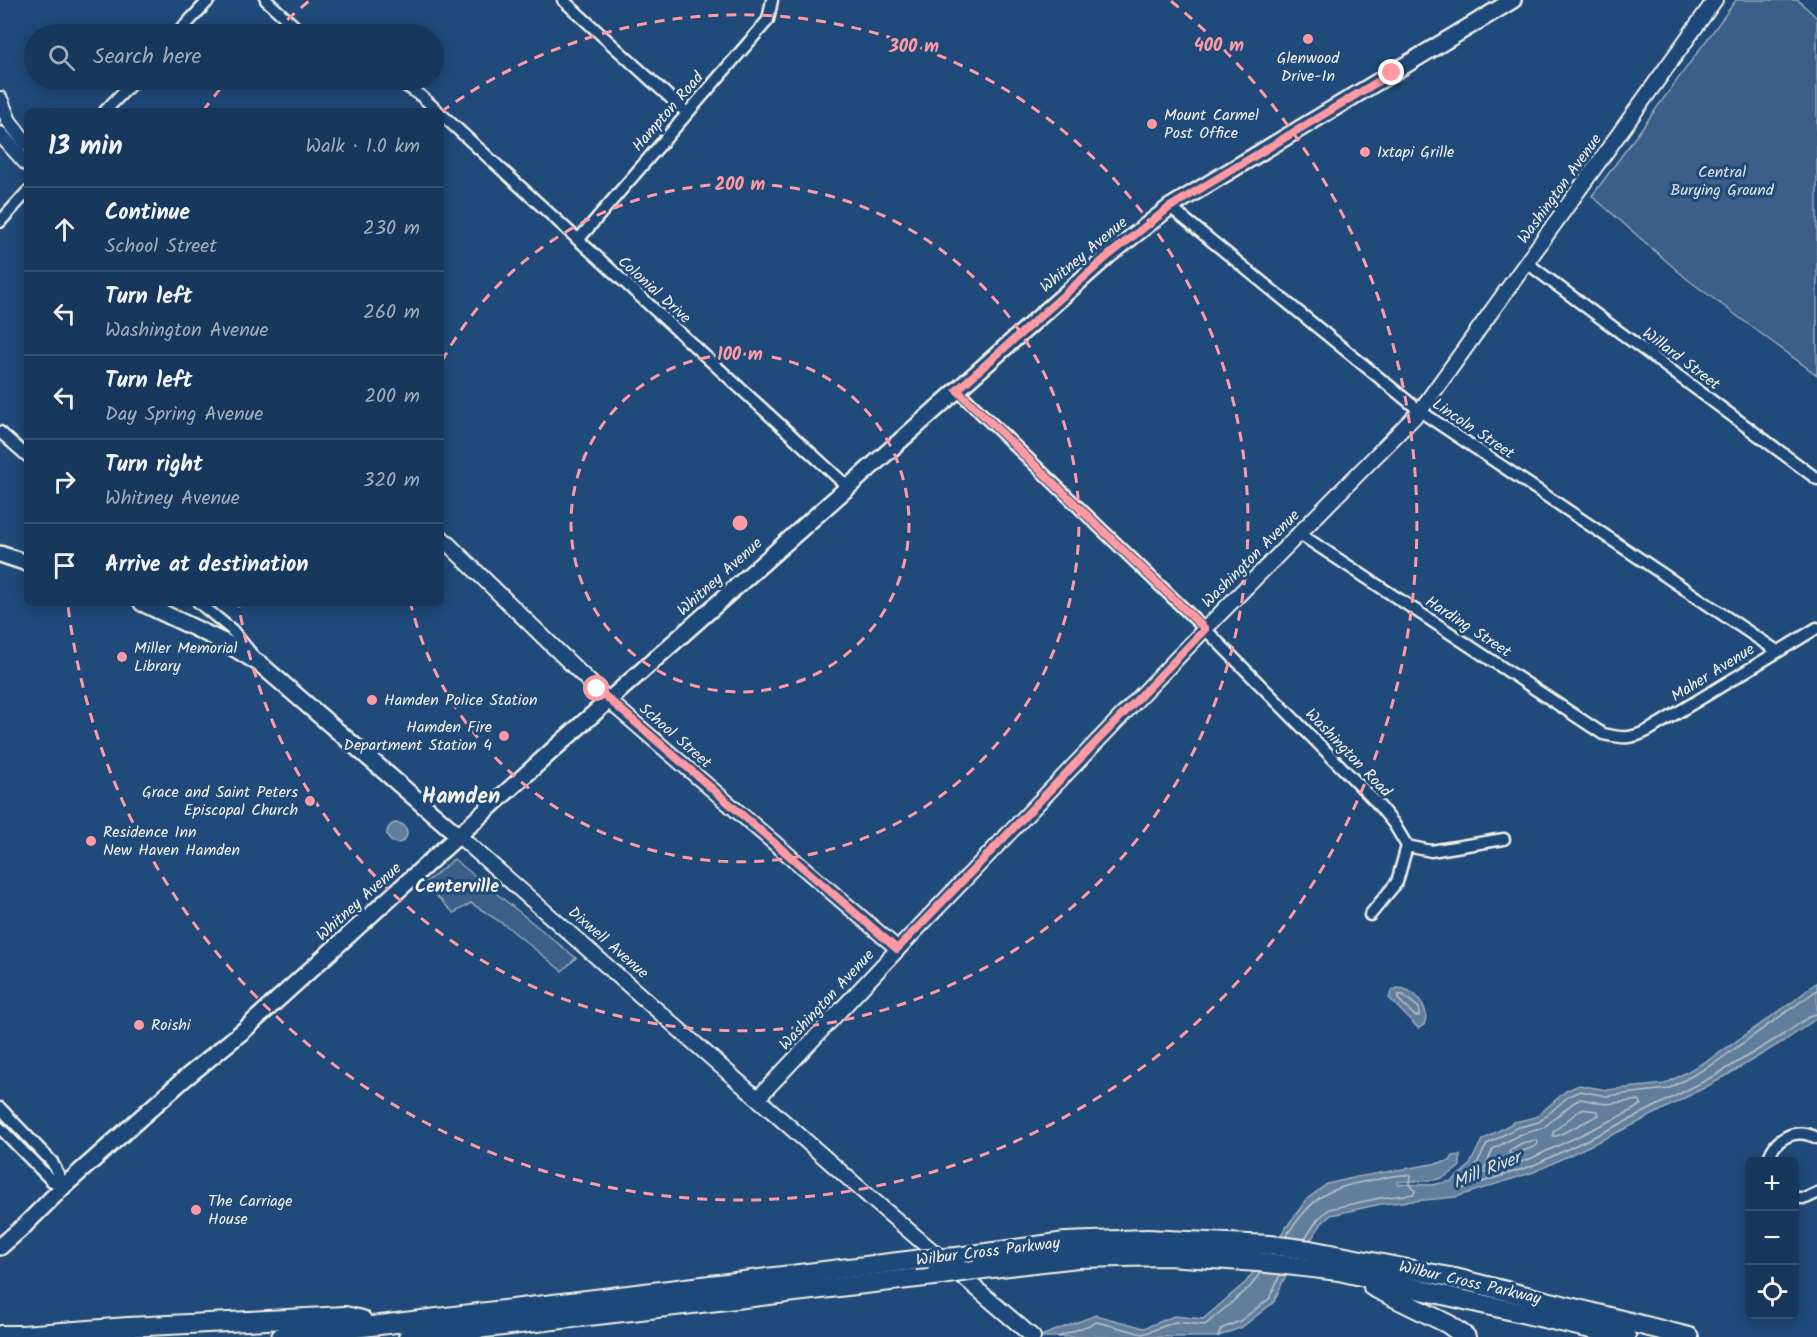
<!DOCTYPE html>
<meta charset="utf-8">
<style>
body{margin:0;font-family:Kalam,sans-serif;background:#244365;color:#f1f3f6}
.controls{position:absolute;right:18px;bottom:18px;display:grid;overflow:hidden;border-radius:9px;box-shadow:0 3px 15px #0003}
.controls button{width:54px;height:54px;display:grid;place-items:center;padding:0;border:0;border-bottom:2px solid #365272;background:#17385c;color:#f1f3f6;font:30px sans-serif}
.stop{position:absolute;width:18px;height:18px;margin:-14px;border:4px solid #ff9aa2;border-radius:50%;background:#fff}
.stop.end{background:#ff9aa2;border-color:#fff;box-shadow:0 2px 6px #0008}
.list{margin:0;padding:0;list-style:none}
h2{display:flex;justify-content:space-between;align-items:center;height:78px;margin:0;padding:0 24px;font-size:26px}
h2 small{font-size:20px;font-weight:400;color:#9eacbb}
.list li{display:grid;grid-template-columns:39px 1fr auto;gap:18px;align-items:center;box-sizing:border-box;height:84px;padding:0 24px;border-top:2px solid #365272}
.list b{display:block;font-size:22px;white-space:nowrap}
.list p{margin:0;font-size:20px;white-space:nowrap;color:#9eacbb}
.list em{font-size:20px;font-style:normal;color:#9eacbb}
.icon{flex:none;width:33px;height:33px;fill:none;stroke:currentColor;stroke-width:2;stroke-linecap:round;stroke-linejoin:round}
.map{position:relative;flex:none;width:1817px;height:1337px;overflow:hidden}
.search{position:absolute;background:#17385c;box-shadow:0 3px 15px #0003;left:24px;top:24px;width:420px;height:66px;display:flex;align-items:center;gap:15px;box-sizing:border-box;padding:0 21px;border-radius:33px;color:#9eacbb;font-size:22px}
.panel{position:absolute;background:#17385c;box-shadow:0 3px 15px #0003;left:24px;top:108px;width:420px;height:498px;border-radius:9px}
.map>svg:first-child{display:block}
.green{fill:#3a5f88;stroke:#97a8b8;stroke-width:1.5}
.water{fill:#627e9d;stroke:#9cacbb;stroke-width:1.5}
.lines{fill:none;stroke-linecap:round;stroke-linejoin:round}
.shore{stroke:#bac3ca;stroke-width:1.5}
.street-casing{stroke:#f4f1e8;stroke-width:15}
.secondary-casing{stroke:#f4f1e8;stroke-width:18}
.primary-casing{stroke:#f4f1e8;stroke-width:20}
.highway-casing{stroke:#f4f1e8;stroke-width:22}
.street{stroke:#1f4a7a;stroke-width:10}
.secondary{stroke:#1f4a7a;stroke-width:14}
.primary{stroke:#1f4a7a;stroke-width:15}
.highway{stroke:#1f4a7a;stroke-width:18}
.highway-bridge-casing{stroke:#f4f1e8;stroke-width:22;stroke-linecap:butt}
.highway-bridge{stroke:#1f4a7a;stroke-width:18}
.route{stroke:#ff9aa2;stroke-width:8}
.ring{fill:none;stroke:#ff9aa2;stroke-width:3;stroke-dasharray:10 8}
.poi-dot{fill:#ff9aa2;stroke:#1f4a7a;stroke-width:2}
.labels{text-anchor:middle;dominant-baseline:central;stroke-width:6;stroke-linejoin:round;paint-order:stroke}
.poi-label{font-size:16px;fill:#f4f1e8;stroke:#1f4a7a;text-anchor:start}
.street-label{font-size:16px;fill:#f4f1e8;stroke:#1f4a7a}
.park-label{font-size:16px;fill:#e1e2de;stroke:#1f4a7a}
.neighbourhood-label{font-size:18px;font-weight:bold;fill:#f4f1e8;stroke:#1f4a7a}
.water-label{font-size:18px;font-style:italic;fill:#dee0dd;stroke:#1f4a7a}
.district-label{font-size:22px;font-weight:bold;fill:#f4f1e8;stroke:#1f4a7a}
.centre{fill:#ff9aa2;stroke:#1f4a7a;stroke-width:3}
.ring-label{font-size:18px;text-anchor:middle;font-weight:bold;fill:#ff9aa2;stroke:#1f4a7a;stroke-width:6;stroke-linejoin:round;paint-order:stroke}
</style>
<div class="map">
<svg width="1817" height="1337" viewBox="0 0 1817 1337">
<rect width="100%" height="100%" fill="#1f4a7a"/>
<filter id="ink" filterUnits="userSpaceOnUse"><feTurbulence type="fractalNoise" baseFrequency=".0167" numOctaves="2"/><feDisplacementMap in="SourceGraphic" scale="12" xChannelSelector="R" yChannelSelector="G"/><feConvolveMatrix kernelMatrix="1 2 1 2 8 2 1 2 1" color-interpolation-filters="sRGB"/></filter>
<g filter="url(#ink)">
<g class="green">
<path d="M1736 0H1798L1817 18V375L1687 279 1592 196Z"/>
<path d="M454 859 576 958 562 971 505 925 471 903 454 913 424 884Z"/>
</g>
<g class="water">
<circle cx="397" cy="833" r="10"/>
<path d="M1817 982V1018L1787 1039 1719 1080 1635 1124 1534 1172 1456 1197 1381 1204 1331 1215 1322 1223 1283 1281 1274 1302 1242 1327 1217 1337H1038L1096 1315 1144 1328 1174 1316 1203 1319 1246 1282 1307 1199 1327 1184 1357 1177 1450 1161 1453 1156 1460 1155V1166C1439 1186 1424 1179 1397 1182L1398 1184 1432 1185 1452 1181 1469 1166 1482 1140 1514 1122 1536 1117 1566 1091 1579 1085 1607 1090 1665 1084 1712 1058 1795 1000Z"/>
<path d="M1397 988C1415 988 1431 1008 1424 1025L1418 1028 1389 998 1391 992Z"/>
</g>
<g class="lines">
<g class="shore">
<path d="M1817 990 1715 1063 1668 1089 1607 1096 1580 1091 1569 1096 1539 1122 1516 1128 1487 1144 1474 1169 1458 1184 1457 1187 1461 1189 1532 1166 1633 1118 1716 1075 1784 1034 1812 1015 1817 1014"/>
<path d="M1398 995H1403L1419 1008V1016H1415L1398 999Z"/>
<path d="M1580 1099 1606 1104 1639 1100 1642 1104 1629 1112 1530 1159 1486 1173 1483 1172 1493 1149 1519 1135 1543 1128 1573 1103Z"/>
<path d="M1581 1109 1597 1111 1599 1115 1557 1136H1553V1132Z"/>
<path d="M1536 1140 1538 1143 1536 1146 1513 1155 1509 1154 1510 1150 1522 1143Z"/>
<path d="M1286 1236C1317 1193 1326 1188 1379 1179 1389 1177 1402 1173 1411 1176L1410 1184 1415 1191 1414 1194 1380 1198 1329 1209 1318 1219 1305 1239"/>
<path d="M1058 1337 1097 1322 1143 1334 1175 1322 1205 1325 1250 1287 1260 1273"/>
<path d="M1218 1337 1221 1329 1240 1321 1269 1299 1280 1275"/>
</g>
<g class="street-casing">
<g id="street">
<path d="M266 0 303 34"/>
<path d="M563 0 687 113"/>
<path d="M177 34 209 0"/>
<path d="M398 80 421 96 438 111"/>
<path d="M105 111 135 80"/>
<path d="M441 114 848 487"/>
<path d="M1170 207 1420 411 1777 651"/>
<path d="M0 222 27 192"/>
<path d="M578 240 768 20 772 0"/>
<path d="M1527 263 1817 479"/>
<path d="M957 390 1205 629 1376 802 1394 824 1407 846 1397 882 1370 915"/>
<path d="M0 432 27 456"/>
<path d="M1300 534 1603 734C1622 738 1630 740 1649 730L1817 628"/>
<path d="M199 603 232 630 254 657"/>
<path d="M1407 846 1431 851 1504 839"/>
<path d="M0 1108 52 1162 64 1186"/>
<path d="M0 1128 45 1174 52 1181 64 1186"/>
<path d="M1768 1162C1773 1138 1795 1127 1817 1138"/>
<path d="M1794 1198H1806L1817 1193"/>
</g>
</g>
<g class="secondary-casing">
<g id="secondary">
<path d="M0 99 9 121 27 144"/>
<path d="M0 134 27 164"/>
<path d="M441 537 609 701 898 949"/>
<path d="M459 836 873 1200 1033 1337"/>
<path d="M758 1098 898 949 1205 629 1420 411 1715 0"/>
</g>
</g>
<g class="primary-casing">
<g id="primary">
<path d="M0 554 27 563"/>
<path d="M142 603 224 642 260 664 459 836"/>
<path d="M0 1247 24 1226 64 1186 183 1080 243 1031 555 748 1109 255 1170 207 1513 0"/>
</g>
</g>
<g class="highway-casing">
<g id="highway">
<path d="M957 1257 1065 1242 1147 1239 1270 1245 1310 1250 1455 1278 1689 1337"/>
<path d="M975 1270 1078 1258 1167 1256 1258 1262 1339 1271 1626 1337"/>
<path d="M1373 1287 1448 1324 1466 1337"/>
<path d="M0 1335H22L128 1327 345 1316 362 1320"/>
<path d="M281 1337 915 1260"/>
<path d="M408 1337 934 1276"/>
</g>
</g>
<use href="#street" class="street"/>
<use href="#secondary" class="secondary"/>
<use href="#primary" class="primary"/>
<use href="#highway" class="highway"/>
<g class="highway-bridge-casing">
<g id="highway-bridge">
<path d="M915 1260 957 1257"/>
<path d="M934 1276 975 1270"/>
</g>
</g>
<use href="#highway-bridge" class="highway-bridge"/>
</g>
</g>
<g class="lines" filter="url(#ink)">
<path class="route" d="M597 689 897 949 1205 629 957 390 1109 255 1170 207 1392 73"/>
</g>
<g class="ring">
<circle cx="740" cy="523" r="169"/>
<path d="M442 361A339 339 0 1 1 411 605"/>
<path d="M441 112A508 508 0 1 1 239 607"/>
<path d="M203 111A677 677 0 0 1 225 83M274 32A677 677 0 0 1 309 1M1171 1A677 677 0 1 1 68 606"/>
</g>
<g class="poi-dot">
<circle cx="1308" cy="39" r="6"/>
<circle cx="1152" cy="124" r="6"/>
<circle cx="1365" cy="152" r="6"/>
<circle cx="122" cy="657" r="6"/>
<circle cx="372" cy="700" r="6"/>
<circle cx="504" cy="736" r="6"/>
<circle cx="310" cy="801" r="6"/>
<circle cx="91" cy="841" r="6"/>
<circle cx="139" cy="1025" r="6"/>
<circle cx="196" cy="1210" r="6"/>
</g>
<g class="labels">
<g class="poi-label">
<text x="1308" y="58" text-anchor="middle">Glenwood<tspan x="1308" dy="18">Drive-In</tspan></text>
<text x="1164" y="115">Mount Carmel<tspan x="1164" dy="18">Post Office</tspan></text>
<text x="1377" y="152">Ixtapi Grille</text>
<text x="134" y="648">Miller Memorial<tspan x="134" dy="18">Library</tspan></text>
<text x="384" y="700">Hamden Police Station</text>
<text x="492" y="727" text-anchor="end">Hamden Fire<tspan x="492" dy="18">Department Station 4</tspan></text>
<text x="298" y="792" text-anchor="end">Grace and Saint Peters<tspan x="298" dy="18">Episcopal Church</tspan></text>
<text x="103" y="832">Residence Inn<tspan x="103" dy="18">New Haven Hamden</tspan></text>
<text x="151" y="1025">Roishi</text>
<text x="208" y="1201">The Carriage<tspan x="208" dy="18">House</tspan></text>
</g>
<g class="street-label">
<text transform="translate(668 112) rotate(-49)">Hampton Road</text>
<text transform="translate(1560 189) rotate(-54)">Washington Avenue</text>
<text transform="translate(1084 255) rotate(-40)">Whitney Avenue</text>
<text transform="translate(654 290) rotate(42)">Colonial Drive</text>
<text transform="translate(1681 359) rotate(37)">Willard Street</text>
<text transform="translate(1473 429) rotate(34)">Lincoln Street</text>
<text transform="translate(1251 559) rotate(-45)">Washington Avenue</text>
<text transform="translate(720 577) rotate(-42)">Whitney Avenue</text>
<text transform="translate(1468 627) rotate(33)">Harding Street</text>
<text transform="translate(1713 673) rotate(-32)">Maher Avenue</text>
<text transform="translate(675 736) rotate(41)">School Street</text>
<text transform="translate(1348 753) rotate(46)">Washington Road</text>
<text transform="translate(359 902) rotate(-42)">Whitney Avenue</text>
<text transform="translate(608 943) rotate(41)">Dixwell Avenue</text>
<text transform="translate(827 1000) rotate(-47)">Washington Avenue</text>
<text transform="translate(988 1252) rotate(-7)">Wilbur Cross Parkway</text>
<text transform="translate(1470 1283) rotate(13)">Wilbur Cross Parkway</text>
</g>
<g class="park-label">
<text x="1722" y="172">Central<tspan x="1722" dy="18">Burying Ground</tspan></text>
</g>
<g class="neighbourhood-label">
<text x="457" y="887">Centerville</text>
</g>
<g class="water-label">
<text transform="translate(1487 1171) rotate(-22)">Mill River</text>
</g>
<g class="district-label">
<text x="461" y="797">Hamden</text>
</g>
</g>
<circle cx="740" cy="523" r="9" class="centre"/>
<g class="ring-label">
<text x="1219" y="51">400 m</text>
<text x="914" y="52">300 m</text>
<text x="740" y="190">200 m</text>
<text x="740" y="360">100 m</text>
</g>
</svg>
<div class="controls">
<button>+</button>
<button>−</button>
<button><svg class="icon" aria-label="locate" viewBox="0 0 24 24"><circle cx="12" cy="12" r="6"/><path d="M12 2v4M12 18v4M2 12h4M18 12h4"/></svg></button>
</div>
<div class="stop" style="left:597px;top:689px"></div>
<div class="stop end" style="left:1392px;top:73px"></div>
<div class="search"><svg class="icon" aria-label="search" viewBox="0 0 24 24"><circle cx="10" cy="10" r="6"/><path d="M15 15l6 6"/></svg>Search here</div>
<section class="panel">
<h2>13 min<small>Walk · 1.0 km</small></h2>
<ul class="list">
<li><svg class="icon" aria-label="ahead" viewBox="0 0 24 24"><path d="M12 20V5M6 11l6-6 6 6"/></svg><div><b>Continue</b><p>School Street</p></div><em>230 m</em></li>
<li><svg class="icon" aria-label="left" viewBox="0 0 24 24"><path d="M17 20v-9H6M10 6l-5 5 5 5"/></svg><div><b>Turn left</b><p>Washington Avenue</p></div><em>260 m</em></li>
<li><svg class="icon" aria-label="left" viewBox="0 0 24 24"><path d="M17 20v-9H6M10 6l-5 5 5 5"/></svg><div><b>Turn left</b><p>Day Spring Avenue</p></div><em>200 m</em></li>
<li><svg class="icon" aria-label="right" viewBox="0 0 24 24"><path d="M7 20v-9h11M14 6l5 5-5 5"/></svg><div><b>Turn right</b><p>Whitney Avenue</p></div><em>320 m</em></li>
<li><svg class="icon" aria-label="arrive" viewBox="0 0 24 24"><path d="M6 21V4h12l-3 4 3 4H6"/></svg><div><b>Arrive at destination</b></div></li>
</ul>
</section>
</div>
